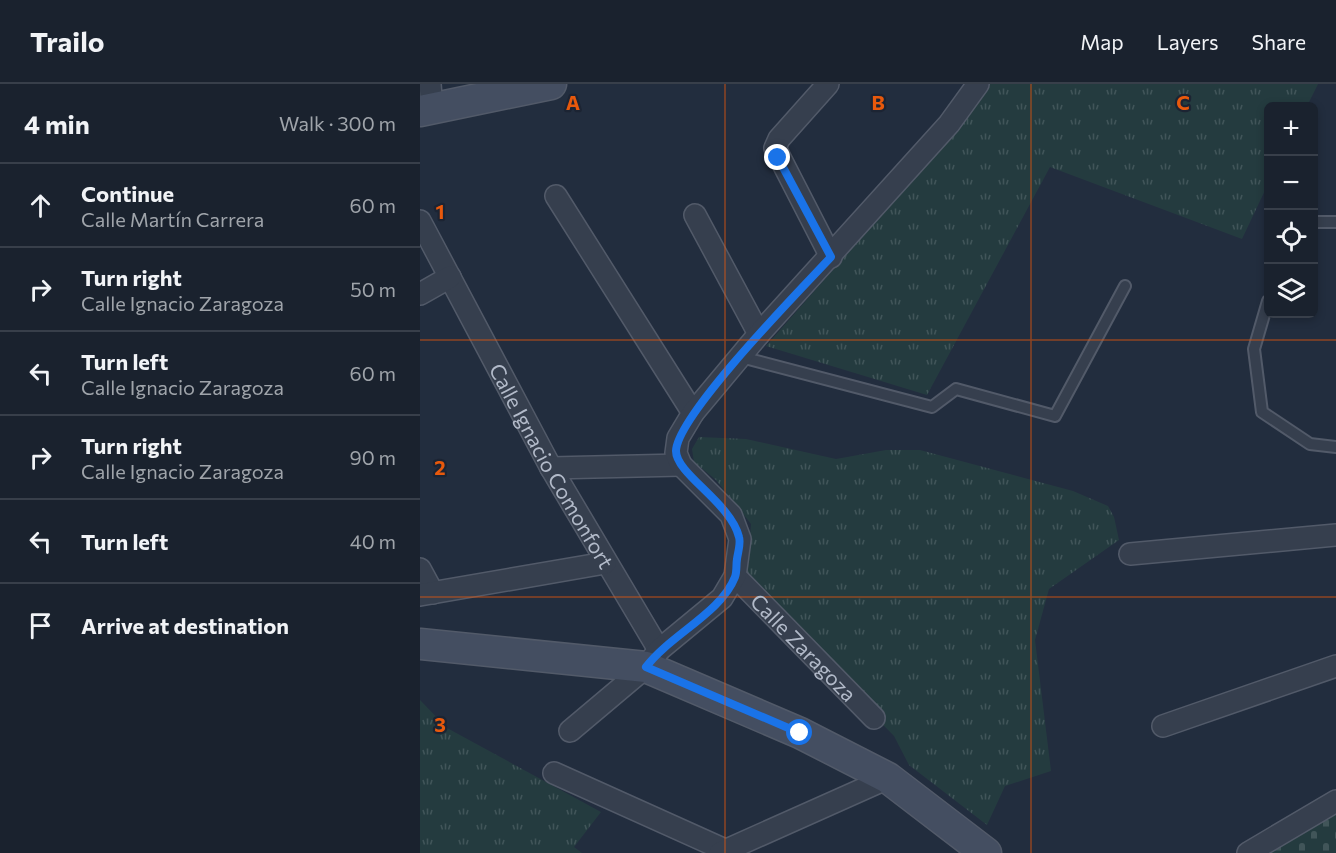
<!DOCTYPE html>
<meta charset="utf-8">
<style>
body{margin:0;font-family:Commissioner,sans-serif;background:#272f3a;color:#f1f3f6}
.controls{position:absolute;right:18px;top:18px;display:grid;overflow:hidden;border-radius:9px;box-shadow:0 3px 9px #0003}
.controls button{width:54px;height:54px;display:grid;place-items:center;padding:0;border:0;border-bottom:2px solid #383f4a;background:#1a222e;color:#f1f3f6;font:30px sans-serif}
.stop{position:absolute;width:18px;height:18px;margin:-14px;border:4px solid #1a73e8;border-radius:50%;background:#fff}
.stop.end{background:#1a73e8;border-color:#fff;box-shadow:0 2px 6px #0008}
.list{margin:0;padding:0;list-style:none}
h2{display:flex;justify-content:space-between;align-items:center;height:78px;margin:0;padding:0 24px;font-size:26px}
h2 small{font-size:20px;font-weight:400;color:#9fa4aa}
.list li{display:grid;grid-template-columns:39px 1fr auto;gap:18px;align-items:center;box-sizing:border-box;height:84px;padding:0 24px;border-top:2px solid #383f4a}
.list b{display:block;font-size:22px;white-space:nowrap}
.list p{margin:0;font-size:20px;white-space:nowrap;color:#9fa4aa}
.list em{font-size:20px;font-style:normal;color:#9fa4aa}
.icon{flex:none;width:33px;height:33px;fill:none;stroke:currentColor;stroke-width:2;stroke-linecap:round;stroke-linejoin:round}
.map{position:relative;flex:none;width:916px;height:769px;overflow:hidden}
header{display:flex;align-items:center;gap:36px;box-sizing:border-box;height:84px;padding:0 30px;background:#1a222e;border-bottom:2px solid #383f4a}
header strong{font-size:28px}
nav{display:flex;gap:33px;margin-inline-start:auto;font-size:21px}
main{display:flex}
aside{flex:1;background:#1a222e}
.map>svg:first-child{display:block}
.grass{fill:url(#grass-tufts)}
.cemetery{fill:url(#cemetery-stones)}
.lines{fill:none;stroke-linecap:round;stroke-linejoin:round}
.lane-casing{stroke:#525a69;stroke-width:14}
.street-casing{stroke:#525a69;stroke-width:24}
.secondary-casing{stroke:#525a69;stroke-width:33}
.lane{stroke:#363f4e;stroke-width:10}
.street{stroke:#363f4e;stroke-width:21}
.secondary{stroke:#444e61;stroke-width:30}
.route{stroke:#1a73e8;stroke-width:8}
.grid{fill:none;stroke:#e8590c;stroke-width:1.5;stroke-opacity:0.55}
.labels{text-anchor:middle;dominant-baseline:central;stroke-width:4.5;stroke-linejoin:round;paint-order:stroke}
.street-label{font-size:21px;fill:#b2bac9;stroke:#1c2433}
.grid-label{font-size:20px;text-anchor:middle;font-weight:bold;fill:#e8590c;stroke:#1c2433;stroke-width:4.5;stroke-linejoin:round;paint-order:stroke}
</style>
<header>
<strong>Trailo</strong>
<nav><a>Map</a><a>Layers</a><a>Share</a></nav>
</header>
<main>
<aside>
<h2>4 min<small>Walk · 300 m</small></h2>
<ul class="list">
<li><svg class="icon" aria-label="ahead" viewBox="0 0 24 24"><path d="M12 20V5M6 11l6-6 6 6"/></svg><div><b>Continue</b><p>Calle Martín Carrera</p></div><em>60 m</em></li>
<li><svg class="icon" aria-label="right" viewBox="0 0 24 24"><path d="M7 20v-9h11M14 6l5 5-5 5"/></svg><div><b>Turn right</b><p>Calle Ignacio Zaragoza</p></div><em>50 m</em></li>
<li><svg class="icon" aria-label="left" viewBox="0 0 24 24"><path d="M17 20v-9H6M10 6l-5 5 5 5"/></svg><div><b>Turn left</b><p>Calle Ignacio Zaragoza</p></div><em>60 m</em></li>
<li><svg class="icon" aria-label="right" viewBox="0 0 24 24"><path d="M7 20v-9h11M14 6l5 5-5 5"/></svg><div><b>Turn right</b><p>Calle Ignacio Zaragoza</p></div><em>90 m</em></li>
<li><svg class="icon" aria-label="left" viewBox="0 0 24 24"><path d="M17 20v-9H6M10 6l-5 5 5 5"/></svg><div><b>Turn left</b></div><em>40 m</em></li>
<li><svg class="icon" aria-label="arrive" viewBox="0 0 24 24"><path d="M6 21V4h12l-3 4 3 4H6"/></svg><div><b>Arrive at destination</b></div></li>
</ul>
</aside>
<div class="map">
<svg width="916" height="769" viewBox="0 0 916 769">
<defs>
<pattern id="grass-tufts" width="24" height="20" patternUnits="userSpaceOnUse" patternTransform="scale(1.5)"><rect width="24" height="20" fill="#243b3f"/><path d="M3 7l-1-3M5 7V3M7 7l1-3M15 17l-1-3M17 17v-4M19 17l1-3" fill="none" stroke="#415559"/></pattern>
<pattern id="cemetery-stones" width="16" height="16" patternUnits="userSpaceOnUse" patternTransform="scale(1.5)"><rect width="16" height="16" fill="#243b3f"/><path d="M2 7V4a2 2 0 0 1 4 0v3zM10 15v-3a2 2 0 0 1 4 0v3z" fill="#415559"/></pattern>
</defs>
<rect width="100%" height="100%" fill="#222d3e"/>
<g class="grass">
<path d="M568 0H898L887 22H848V100L822 155 630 83 507 311 346 262 537 45Z"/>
<path d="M279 353 326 355 416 375 466 366H500L653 407 688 422 694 433 699 456 629 505 615 556 631 687 585 702 567 741 489 681 474 652 326 501 331 440 296 396 274 378 272 365Z"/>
<path d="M0 616 27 644 181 728 154 763 162 769H0Z"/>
</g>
<path class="cemetery" d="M916 728V769H848Z"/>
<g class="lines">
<g class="lane-casing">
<g id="lane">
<path d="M894 138H916"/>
<path d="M848 217 834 265 842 328 890 360 916 363"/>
<path d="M321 273 512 323 536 305 635 332 705 202"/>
</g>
</g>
<g class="street-casing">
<g id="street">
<path d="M10 0 12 25"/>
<path d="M408 0 359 55 355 64 411 173"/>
<path d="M136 112 273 329"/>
<path d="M275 131 339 250"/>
<path id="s1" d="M0 137 131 384 239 566"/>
<path d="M0 210 30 193"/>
<path d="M131 384 261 381"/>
<path d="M710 470 916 451"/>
<path d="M0 485 13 509"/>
<path id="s2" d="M315 492 454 634"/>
<path d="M0 511 185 479"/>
<path d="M743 642 916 582"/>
<path d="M150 647 226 583 239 566 302 514 315 492 320 455 311 431 261 381 256 369 258 354 273 329 339 250 529 40 558 0"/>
<path d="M134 689 305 766"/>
<path d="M300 769 468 694"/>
<path d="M828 769 916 717"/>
</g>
</g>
<g class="secondary-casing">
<g id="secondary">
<path d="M0 27 131 0"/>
<path d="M0 560 226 583 380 649 468 694 566 769"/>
</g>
</g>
<use href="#lane" class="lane"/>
<use href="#street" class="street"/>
<use href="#secondary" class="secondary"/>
</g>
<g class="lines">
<path class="route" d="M358 74 411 173C382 204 257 331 256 367 256 390 311 419 319 453 321 459 318 468 317 475 316 481 317 488 315 493 301 529 250 551 226 583L380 649"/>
</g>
<path class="grid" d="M305 0V769M611 0V769M0 256H916M0 513H916"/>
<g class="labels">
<g class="street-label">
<text stroke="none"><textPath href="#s1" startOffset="278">Calle Ignacio Comonfort</textPath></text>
<text stroke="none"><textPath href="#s2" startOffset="99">Calle Zaragoza</textPath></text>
</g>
</g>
<g class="grid-label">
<text x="153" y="26">A</text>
<text x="458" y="26">B</text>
<text x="763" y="26">C</text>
<text x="20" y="135">1</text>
<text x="20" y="391">2</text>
<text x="20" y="648">3</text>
</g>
</svg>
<div class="controls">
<button>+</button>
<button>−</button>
<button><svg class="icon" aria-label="locate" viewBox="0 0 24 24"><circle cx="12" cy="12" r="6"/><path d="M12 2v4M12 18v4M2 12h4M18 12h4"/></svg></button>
<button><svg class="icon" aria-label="layers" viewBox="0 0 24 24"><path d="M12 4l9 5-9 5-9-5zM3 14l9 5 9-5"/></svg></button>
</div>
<div class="stop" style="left:380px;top:649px"></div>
<div class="stop end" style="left:358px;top:74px"></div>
</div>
</main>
